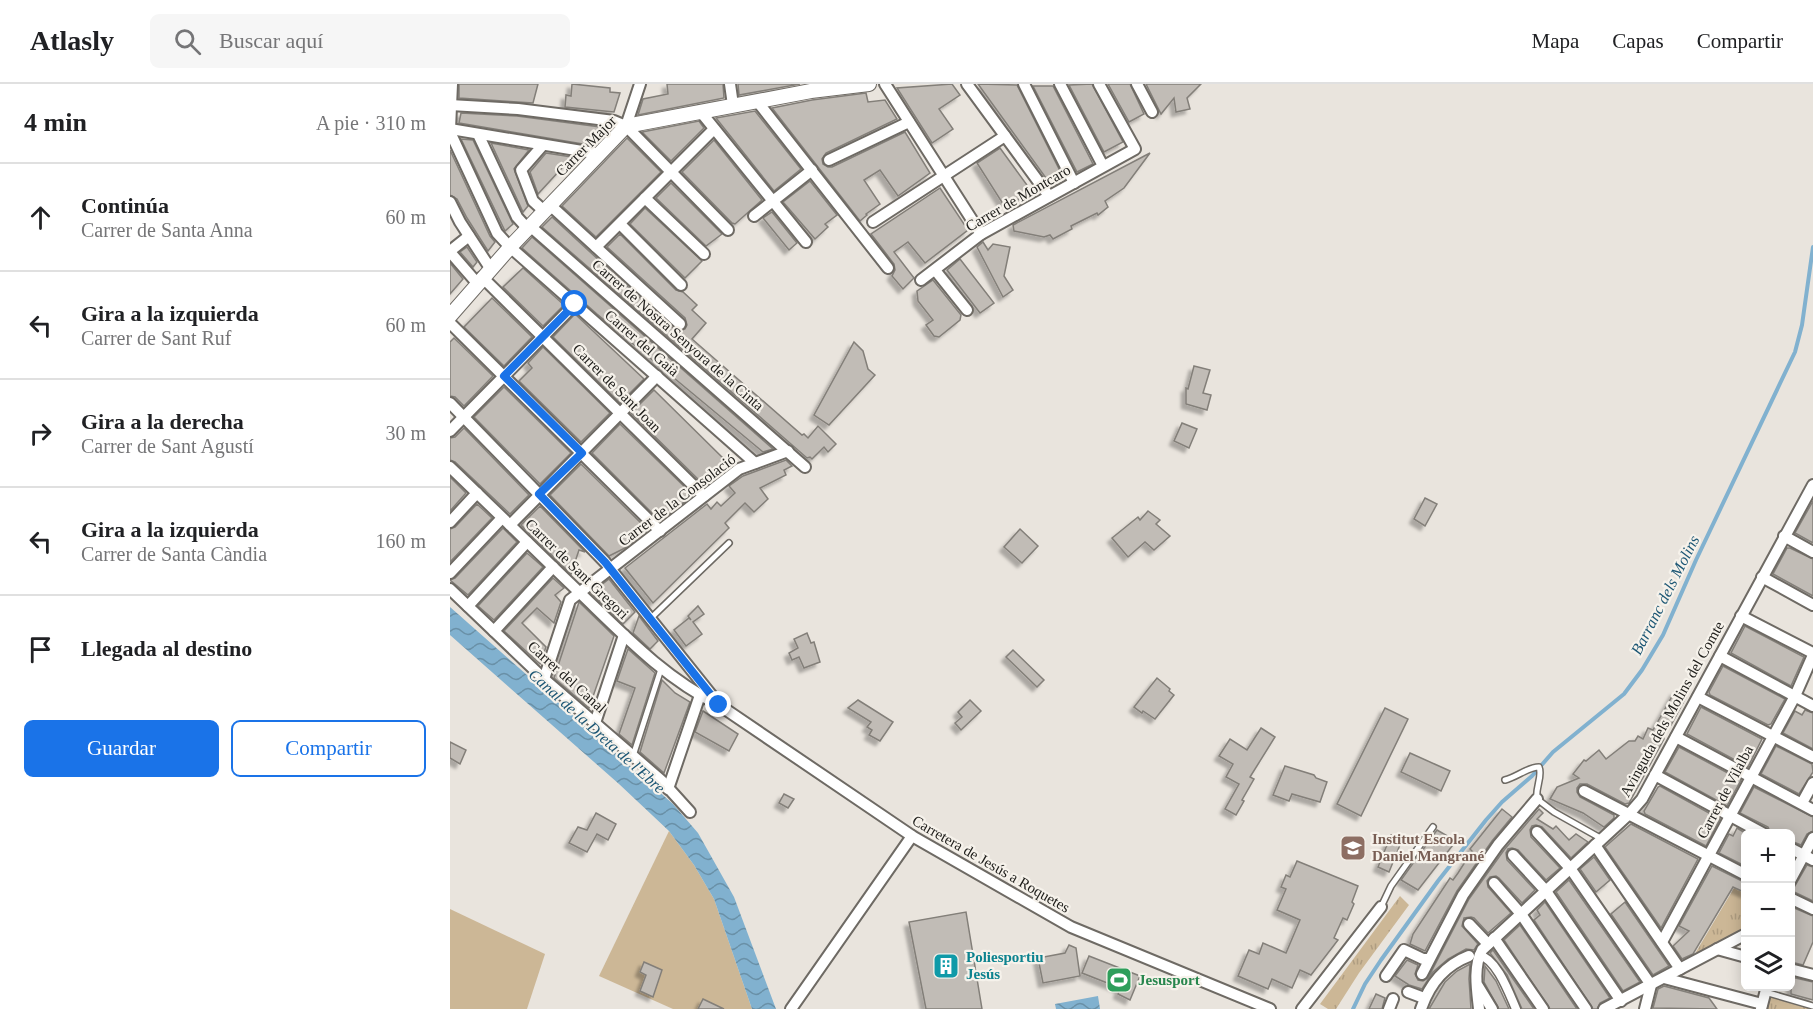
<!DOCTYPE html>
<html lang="es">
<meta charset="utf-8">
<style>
body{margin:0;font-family:"Times New Roman",serif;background:#f6f6f6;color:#202124}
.controls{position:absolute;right:18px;bottom:18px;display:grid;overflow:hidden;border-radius:9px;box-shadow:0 3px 15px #0003}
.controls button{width:54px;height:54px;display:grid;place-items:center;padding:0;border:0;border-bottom:2px solid #e0e0e0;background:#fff;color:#202124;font:30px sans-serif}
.stop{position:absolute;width:18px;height:18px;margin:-14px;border:4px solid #1a73e8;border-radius:50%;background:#fff}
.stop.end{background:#1a73e8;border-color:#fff;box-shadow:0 2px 6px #0008}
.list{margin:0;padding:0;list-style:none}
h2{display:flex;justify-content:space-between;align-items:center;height:78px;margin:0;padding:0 24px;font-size:26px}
h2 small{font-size:20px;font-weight:400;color:#757577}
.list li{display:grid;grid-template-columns:39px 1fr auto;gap:18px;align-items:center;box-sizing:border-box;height:108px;padding:0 24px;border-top:2px solid #e0e0e0}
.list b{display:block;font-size:22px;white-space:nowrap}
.list p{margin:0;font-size:20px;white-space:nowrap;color:#757577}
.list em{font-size:20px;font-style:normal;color:#757577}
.actions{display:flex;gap:12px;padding:18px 24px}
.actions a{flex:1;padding:14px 0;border:2px solid #1a73e8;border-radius:9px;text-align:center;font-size:21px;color:#1a73e8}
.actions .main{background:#1a73e8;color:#fff}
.icon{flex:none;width:33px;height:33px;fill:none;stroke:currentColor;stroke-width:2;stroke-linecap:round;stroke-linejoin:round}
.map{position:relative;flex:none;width:1363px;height:925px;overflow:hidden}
header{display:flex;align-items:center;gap:36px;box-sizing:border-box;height:84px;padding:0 30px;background:#fff;border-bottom:2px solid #e0e0e0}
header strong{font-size:28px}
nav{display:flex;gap:33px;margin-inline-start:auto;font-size:21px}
.search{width:420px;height:54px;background:#f6f6f6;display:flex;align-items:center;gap:15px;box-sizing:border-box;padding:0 21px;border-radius:9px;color:#757577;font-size:22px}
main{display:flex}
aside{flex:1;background:#fff}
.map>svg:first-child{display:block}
.grass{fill:url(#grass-tufts)}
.garden{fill:#ccb796}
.water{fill:url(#water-waves)}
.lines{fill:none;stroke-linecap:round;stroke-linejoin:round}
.stream{stroke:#81b1cf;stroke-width:4}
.building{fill:#c1bcb6;stroke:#837f79;stroke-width:1.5;filter:url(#shadow)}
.service-casing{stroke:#6e6a64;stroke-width:8}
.pedestrian-casing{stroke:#6e6a64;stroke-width:11}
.minor-casing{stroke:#6e6a64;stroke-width:14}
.tertiary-casing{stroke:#6e6a64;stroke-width:16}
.service{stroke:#fff;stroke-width:5}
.pedestrian{stroke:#fff;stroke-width:8}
.minor{stroke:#fff;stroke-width:10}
.tertiary{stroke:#fff;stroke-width:14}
.route{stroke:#1a73e8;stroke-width:8}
.labels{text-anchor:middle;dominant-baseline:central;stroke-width:4.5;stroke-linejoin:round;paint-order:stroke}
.street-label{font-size:15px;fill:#21201d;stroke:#f6f2eb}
.education-label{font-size:15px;font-weight:bold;fill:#785e54;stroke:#f6f2eb;text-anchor:start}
.culture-label{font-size:15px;font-weight:bold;fill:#0d838f;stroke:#f6f2eb;text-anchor:start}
.leisure-label{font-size:15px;font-weight:bold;fill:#27864d;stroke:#f6f2eb;text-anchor:start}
.water-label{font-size:16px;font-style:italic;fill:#1d5775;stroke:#f6f2eb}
</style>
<header>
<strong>Atlasly</strong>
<div class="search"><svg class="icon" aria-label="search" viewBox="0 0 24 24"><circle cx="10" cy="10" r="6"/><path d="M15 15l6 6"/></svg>Buscar aquí</div>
<nav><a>Mapa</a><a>Capas</a><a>Compartir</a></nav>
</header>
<main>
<aside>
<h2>4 min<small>A pie · 310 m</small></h2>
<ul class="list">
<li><svg class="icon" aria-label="ahead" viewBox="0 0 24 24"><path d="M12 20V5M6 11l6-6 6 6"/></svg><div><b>Continúa</b><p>Carrer de Santa Anna</p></div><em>60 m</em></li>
<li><svg class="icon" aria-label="left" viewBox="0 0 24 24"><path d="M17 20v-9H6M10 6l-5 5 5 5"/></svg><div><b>Gira a la izquierda</b><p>Carrer de Sant Ruf</p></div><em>60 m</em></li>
<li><svg class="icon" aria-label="right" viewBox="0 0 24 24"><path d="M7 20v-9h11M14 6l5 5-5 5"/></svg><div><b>Gira a la derecha</b><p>Carrer de Sant Agustí</p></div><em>30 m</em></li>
<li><svg class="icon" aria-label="left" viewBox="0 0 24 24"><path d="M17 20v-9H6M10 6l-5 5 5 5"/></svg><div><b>Gira a la izquierda</b><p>Carrer de Santa Càndia</p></div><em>160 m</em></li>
<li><svg class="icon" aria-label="arrive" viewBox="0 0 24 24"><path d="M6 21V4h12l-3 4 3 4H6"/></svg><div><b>Llegada al destino</b></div></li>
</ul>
<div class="actions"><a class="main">Guardar</a><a>Compartir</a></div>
</aside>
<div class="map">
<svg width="1363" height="925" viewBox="0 0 1363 925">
<defs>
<pattern id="grass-tufts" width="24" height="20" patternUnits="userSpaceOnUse" patternTransform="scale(1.5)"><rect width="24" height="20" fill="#ccb796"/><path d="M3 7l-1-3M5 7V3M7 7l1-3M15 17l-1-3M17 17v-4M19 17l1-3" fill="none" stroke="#af9d81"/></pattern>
<pattern id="water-waves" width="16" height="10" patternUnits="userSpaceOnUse" patternTransform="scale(1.5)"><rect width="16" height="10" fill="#81b1cf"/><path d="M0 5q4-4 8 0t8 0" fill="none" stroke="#6990a7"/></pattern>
<filter id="shadow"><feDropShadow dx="-4.5" dy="4.5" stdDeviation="1.5" flood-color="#0004"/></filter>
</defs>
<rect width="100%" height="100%" fill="#e9e4dd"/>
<g class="grass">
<path d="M1290 794 1295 797V846L1250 870 1246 868Z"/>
<path d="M950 812 959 821 909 889 886 925H878L870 920Z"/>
<path d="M1320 911 1363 924V925H1316Z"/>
</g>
<g class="garden">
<path d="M219 747 244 781 264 815 302 925H223L149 892Z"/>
<path d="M0 825 95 870 77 925H0Z"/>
</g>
<g class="water">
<path d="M0 523 223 720 248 749 284 813 326 925H302L264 815 244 781 219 747 169 700 0 551Z"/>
<path d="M648 912 650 925H606L605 920Z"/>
</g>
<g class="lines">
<path class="stream" d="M903 925 915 900 931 876 988 797 1036 736 1052 718 1082 692 1103 668 1174 610 1192 586 1213 551 1246 476 1345 268 1352 241 1363 163"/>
</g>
<g class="building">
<path d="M9 0H88L83 19 9 14Z"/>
<path d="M122 0 160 4V8L170 9 164 28 115 23 116 11 121 12Z"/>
<path d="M217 0H273L274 14 188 31 193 15 218 10Z"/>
<path d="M288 0H350L289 11Z"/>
<path d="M502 0 510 11 489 25 503 45 482 59 447 4Z"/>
<path d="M528 0 567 1 614 95 601 101Z"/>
<path d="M642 0 673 58 654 68 619 1Z"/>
<path d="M658 0H680L694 30 679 38Z"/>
<path d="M696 0H751L737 14 740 25 726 28 724 14 711 30Z"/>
<path d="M583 2H603L643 80 627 88Z"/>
<path d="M416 9 418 18 435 16 447 35 376 69 372 75 373 80 378 83H382L455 48 480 89 448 112 430 86 414 96 430 120 416 130 417 131 410 137 322 24 362 16Z"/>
<path d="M305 27 351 85 324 107 266 34Z"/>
<path d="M11 29 67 32 158 44 157 49 151 55 139 61 9 39Z"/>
<path d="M249 37 254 44 221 77 192 48Z"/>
<path d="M177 54 211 88 146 153 112 122Z"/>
<path d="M11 55 23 56 63 140 55 147Z"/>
<path d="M264 56 312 116 285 140 282 139 232 88Z"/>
<path d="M41 59 79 66 64 85 78 122 73 128Z"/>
<path d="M550 64 582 108 561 119 558 116 553 120 527 79Z"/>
<path d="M0 66 40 152 45 158 38 167 17 134 7 115 0 111Z"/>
<path d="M96 69 122 73 88 110 80 88Z"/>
<path d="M700 69 674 104 655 117 658 123 648 131 647 129 621 142 622 145 603 155 600 151 594 153 564 147 563 141Z"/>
<path d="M360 97 387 131 375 140 378 143 365 155 333 118Z"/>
<path d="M221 99 272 150 256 162 206 114Z"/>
<path d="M490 104 518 146 475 179 458 158 444 168 464 194 453 205 442 192 445 186 444 180 421 150Z"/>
<path d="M195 124 252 177 235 194 180 140Z"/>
<path d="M322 128 347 159 339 166 313 134Z"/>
<path d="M102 133 225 246 229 247 235 245 237 241 235 234 157 163 170 150 226 206 233 208 247 221 242 226 256 239 242 255 352 351 354 350 358 354 368 342 386 360 378 368 374 363 362 375 360 373 357 374 92 143Z"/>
<path d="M82 153 323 365 313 368 147 230 72 164Z"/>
<path d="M533 158 538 166 543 160 560 163 554 192 563 206 553 213 527 163Z"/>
<path d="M17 163 27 178 23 183 10 168Z"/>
<path d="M510 175 544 219 530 229 497 186Z"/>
<path d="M0 179 13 195 0 210Z"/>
<path d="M73 184 114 221 93 242 53 203Z"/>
<path d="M483 196 511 231 510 236 489 253 484 252 476 241 483 236 468 217 467 207Z"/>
<path d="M42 214 82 253 54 282 14 243Z"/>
<path d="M125 230 194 295 170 319 103 253Z"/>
<path d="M4 254 43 292 14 322 5 313 0 312V258Z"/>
<path d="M404 258 413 267 418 285 425 291 379 341 364 331Z"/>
<path d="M93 263 160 329 131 358 69 297 82 284 78 279Z"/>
<path d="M744 282 760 286 753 309 761 311 757 326 736 320V304L738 305Z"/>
<path d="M54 303 121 369 90 400 24 333Z"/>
<path d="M204 306 281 382 255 402 181 329Z"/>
<path d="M732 339 747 345 739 364 724 357Z"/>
<path d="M170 340 243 411 210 437 142 369Z"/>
<path d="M14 344 79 411 60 430 5 378 0 376V354L5 353Z"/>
<path d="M336 376 342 382 334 386 336 391 310 404 318 415 304 428 295 419 275 439 279 444 203 519 175 484 257 420 261 425 267 418 271 422 285 409 279 402 293 392Z"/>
<path d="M131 380 198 446 175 464 159 472 100 411Z"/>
<path d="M0 393 16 409 0 427Z"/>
<path d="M975 414 987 420 975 442 964 435Z"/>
<path d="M1363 417V459L1345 449Z"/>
<path d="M27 420 42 434 0 478V445L5 443Z"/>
<path d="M90 422 135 468 129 466 121 490 71 441Z"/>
<path d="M698 427 710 436 706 440 720 452 704 466 695 458 678 473 662 454 688 433 690 436Z"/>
<path d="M53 444 67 458 18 511 0 496 5 494Z"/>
<path d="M570 445 588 462 572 479 554 463Z"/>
<path d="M1337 464H1340L1363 475V512L1323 490Z"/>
<path d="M77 469 93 483 44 536 28 522Z"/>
<path d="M103 494 114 504 105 511 111 518 104 539 87 524 72 539 96 563 90 580 54 547Z"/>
<path d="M159 495 185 528 173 540 141 509Z"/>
<path d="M129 518 164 552 139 624 104 594Z"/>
<path d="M248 522 254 530 243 538 252 550 236 562 224 546 239 534 241 536 238 532Z"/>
<path d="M189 532 208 557 200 565 183 549Z"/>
<path d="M1295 542 1354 573 1341 602 1281 569Z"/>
<path d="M357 549 361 559 364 558 370 578 354 584 349 573 342 576 339 569 348 564 344 555Z"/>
<path d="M178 565 205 589 182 661 169 650 185 604 167 597Z"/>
<path d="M563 566 594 596 587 603 556 573Z"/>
<path d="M1273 582 1335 615 1321 640 1318 641 1260 611 1259 608Z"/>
<path d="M707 594 720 605 719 607 724 611 705 635 693 627 692 629 684 623Z"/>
<path d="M212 596 225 609 240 618 214 689 190 668Z"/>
<path d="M1225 607 1236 613 1221 641 1210 644 1214 655 1179 719 1175 720 1137 700H1130L1127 704V708L1130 713 1164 731V734L1154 743 1133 729 1100 715 1107 703 1129 694 1123 690 1134 676 1136 677 1149 666 1156 675 1179 657H1185L1188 652 1193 655 1198 644 1203 646Z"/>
<path d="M408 616 443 638 430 657 419 651 422 646 417 643 421 638 398 624Z"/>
<path d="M520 616 531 627 511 646 505 639 512 633 508 628Z"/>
<path d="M1251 623 1312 655 1298 683 1237 650Z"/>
<path d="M935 624 958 635 911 732 887 720Z"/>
<path d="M1355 626 1363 629V665L1333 649 1345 627 1352 631Z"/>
<path d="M253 627 288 650 279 667 245 648Z"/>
<path d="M811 644 825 653 800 693 804 695 792 716 794 717 786 731 775 725 789 700 776 693 783 680 769 672 780 655 797 666Z"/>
<path d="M0 658 16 666 10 680 0 674Z"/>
<path d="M1326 662 1362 680 1363 688 1349 710 1311 690Z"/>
<path d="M1229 663 1291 696 1277 722 1215 688Z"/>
<path d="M960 669 1000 687 991 707 951 688Z"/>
<path d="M835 682 864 691 866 694 877 698 870 718 842 710 839 717 823 711Z"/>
<path d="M1210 702 1270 735 1256 762 1195 730 1194 727 1208 703Z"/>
<path d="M1304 703 1363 733V747L1357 750 1351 761 1341 757V750H1321L1318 743 1290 729Z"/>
<path d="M334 710 344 715 338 724 329 719Z"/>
<path d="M1052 725 1062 733 1042 757 1007 807 975 867 960 860 963 850 1000 794 1003 796 1008 789 1022 767 1020 765Z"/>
<path d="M1089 725 1093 729 1087 735 1103 745 1106 742 1119 756 1126 750 1138 758 1121 774 1092 743 1086 741 1082 742 1080 746 1081 753 1110 784 1096 796 1068 766 1062 764 1058 765 1056 769 1057 776 1085 806 1072 819 1049 794 1046 792 1040 793 1037 797 1038 803 1061 829 1038 849 1024 834 1021 833 1014 834 1012 842 1028 860 1024 866 1016 865 998 875 983 888 972 905 959 901 945 892 957 876 968 881 965 890 968 896 973 897 978 894 1019 815 1054 766Z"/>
<path d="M146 729 166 740 158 756 147 750 137 768 119 759 128 743 137 746Z"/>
<path d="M1181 740 1248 775 1211 844 1155 763Z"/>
<path d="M1287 744 1297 750H1296V775L1293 781 1269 769 1279 750 1283 752Z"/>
<path d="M987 746 1006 757 968 806 951 796Z"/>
<path d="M941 751 952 756 939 788 928 783Z"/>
<path d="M1144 773 1160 796 1146 808 1130 785Z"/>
<path d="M847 777 908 802 902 818 904 820 897 836 893 834 884 854 888 856 861 891 850 886 842 904 822 895 818 905 788 892 799 866 809 870 813 859 836 869 850 836 827 826 836 805 831 803 836 791 840 793Z"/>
<path d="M1357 781 1363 783V817L1342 807Z"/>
<path d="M1262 782 1296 799V809L1283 803 1243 870 1232 875 1223 862 1239 847 1229 842Z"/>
<path d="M1119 796 1190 898 1173 907 1106 808Z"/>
<path d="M1095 818 1160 914 1150 919 1147 925H1143L1084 836 1090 831 1087 826Z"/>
<path d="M1175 818 1219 882 1203 891 1161 830Z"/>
<path d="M1342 823 1363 832V858L1353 881 1341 878Z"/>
<path d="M516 828 532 925H476L459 838Z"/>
<path d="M1070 841 1127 925H1100L1054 856Z"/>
<path d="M619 861 626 864 630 892 593 899 588 874 615 869Z"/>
<path d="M1043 866 1084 925H1072L1057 891 1040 869Z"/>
<path d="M639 872 690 892 680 916 668 910 670 904 632 889Z"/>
<path d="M194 878 212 886 203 913 190 907 196 891 190 888Z"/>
<path d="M1020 880 1019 895 1021 925H979L995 898 1007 887Z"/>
<path d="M1035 882 1046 897 1059 925H1049L1034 898Z"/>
<path d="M1341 893 1363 898V916L1341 910Z"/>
<path d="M1214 902 1259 914 1267 925 1203 924 1208 905Z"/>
<path d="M926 910 935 914 932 925H919Z"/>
<path d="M253 915 274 925H248Z"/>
</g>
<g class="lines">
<g class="service-casing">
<g id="service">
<path d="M201 534 279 459"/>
<path d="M183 672 211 585"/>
<path d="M1055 696C1067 693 1078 683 1089 683 1093 692 1085 704 1087 715L1104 728 1152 755"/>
<path d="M931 823 941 802 983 743"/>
<path d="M1315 908 1363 922"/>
</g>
</g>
<g class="pedestrian-casing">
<path id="pedestrian" d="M1029 871C1047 875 1059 909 1066 925"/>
</g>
<g class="minor-casing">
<g id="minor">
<path d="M2 0 0 45 2 52 47 149 60 163 305 379"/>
<path d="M280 0 283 21"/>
<path d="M435 0 531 150"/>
<path d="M517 0 599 112"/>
<path d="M574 0 624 99"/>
<path d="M610 0 653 82"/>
<path d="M687 0 702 28"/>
<path d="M307 17 438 184"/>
<path d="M0 21 68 25 164 37 176 42 278 146"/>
<path d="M250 27 356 158"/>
<path d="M176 42 190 0"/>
<path d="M0 45 150 70"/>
<path d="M28 50 67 133 77 144"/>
<path d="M93 61 71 86 83 117 94 127"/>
<path d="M379 76 459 38"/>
<path d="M195 114 254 170"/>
<path d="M0 118 10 138 40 184"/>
<path d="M100 121 230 240"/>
<path d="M304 132 362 86"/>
<path d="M423 138 555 52"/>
<path d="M170 140 231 201"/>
<path d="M80 142 355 383"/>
<path d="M146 163 264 45"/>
<path d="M0 167 19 152"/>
<path d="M0 168 27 199"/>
<path d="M485 186 517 226"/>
<path d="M32 193 254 412"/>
<path d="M471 196 531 150 685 65 649 0"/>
<path d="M0 239 210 447"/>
<path d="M0 319 155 478 267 618"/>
<path d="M0 347 125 220"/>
<path d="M0 383C43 424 85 466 128 507 172 549 214 594 269 621L462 752 621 843 820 925"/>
<path d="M0 438 27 409"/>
<path d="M60 441 207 292"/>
<path d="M1334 452 1363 468"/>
<path d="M0 489 52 434"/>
<path d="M1312 493 1363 521"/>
<path d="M0 505 94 595 212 697 240 728"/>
<path d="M18 522 77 458"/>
<path d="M1291 532 1363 569"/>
<path d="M44 547 103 483"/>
<path d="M1270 572 1363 622"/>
<path d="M94 595 120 516 289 385 338 367"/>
<path d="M1248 613 1363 673"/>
<path d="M145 639 174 551"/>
<path d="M1226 653 1363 726"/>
<path d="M1205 691 1314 750"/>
<path d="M218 705 250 611"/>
<path d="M1134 707 1296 791"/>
<path d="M1352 719 1363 699"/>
<path d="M1087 748 1120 784 1201 901 1195 925"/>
<path d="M1145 761 1230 885"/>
<path d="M1340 764 1363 776"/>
<path d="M1063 771 1096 807 1171 917"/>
<path d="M1340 797 1363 754"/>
<path d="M1044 799 1071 830 1136 925"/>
<path d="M1340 814 1363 825"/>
<path d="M1019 840 1038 860"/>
<path d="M1044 854 1093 925"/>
<path d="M1212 858 1345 612 1363 571"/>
<path d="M1267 865 1296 873"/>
<path d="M1340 885 1363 891"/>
<path d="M972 890 1013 811 1048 761 1087 715"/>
<path d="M936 892 954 866 973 875H979"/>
<path d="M1214 894 1312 920"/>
<path d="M1028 902 1042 925"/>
<path d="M958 908 974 914"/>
<path d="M341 925 462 752"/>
<path d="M852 925 931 823"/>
<path d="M939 925 943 915"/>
<path d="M971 925C979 901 995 881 1019 872"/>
<path d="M1029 925C1027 906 1023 883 1032 866L1179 730 1192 715 1363 401"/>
<path d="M1154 925 1296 850"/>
<path d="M1311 925 1317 902"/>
</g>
</g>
<g class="tertiary-casing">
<path id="tertiary" d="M0 232 63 160 176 42 361 7 419 0"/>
</g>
<use href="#service" class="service"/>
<use href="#pedestrian" class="pedestrian"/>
<use href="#minor" class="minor"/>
<use href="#tertiary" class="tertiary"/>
</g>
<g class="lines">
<path class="route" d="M125 220 54 292 132 369 89 410 155 478 269 621"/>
</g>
<defs>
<g id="school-square" transform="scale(1.35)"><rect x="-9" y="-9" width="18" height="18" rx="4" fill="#8d6e63" stroke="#f6f2eb"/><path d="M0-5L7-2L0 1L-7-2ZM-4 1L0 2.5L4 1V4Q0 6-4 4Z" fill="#fff"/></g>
<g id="building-square" transform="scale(1.35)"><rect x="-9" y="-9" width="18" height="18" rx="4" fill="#0f9aa8" stroke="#f6f2eb"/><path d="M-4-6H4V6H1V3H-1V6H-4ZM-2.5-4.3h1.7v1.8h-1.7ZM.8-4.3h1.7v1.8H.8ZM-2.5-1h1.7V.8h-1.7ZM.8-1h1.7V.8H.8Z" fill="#fff"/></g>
<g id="stadium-square" transform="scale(1.35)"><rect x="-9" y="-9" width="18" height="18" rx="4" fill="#2e9e5b" stroke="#f6f2eb"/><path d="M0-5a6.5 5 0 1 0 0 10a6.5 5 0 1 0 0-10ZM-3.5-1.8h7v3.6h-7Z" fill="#fff"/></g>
</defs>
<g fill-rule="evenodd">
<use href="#school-square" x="903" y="764"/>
<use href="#building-square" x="496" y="882"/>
<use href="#stadium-square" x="669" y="896"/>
</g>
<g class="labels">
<g class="street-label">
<text transform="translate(136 62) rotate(-45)">Carrer Major</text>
<text transform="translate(568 114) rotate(-30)">Carrer de Montcaro</text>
<text transform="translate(228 251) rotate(41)">Carrer de Nostra Senyora de la Cinta</text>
<text transform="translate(192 259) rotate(41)">Carrer del Gaià</text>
<text transform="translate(167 304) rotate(45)">Carrer de Sant Joan</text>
<text transform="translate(227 416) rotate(-37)">Carrer de la Consolació</text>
<text transform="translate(127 485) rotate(44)">Carrer de Sant Gregori</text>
<text transform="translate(117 593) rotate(42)">Carrer del Canal</text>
<text transform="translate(1222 625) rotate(-61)">Avinguda dels Molins del Comte</text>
<text transform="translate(1275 708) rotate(-62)">Carrer de Vilalba</text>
<text transform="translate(541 780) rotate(30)">Carretera de Jesús a Roquetes</text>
</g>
<g class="education-label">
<text x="922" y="755">Institut Escola<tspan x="922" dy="17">Daniel Mangrané</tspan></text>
</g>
<g class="culture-label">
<text x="516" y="873">Poliesportiu<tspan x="516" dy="17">Jesús</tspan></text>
</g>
<g class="leisure-label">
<text x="688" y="896">Jesusport</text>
</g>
<g class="water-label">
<text transform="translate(1215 511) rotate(-63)">Barranc dels Molins</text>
<text transform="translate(147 647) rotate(42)">Canal de la Dreta de l'Ebre</text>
</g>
</g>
</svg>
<div class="controls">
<button>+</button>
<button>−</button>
<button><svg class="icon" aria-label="layers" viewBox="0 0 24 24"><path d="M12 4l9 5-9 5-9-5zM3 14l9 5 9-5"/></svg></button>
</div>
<div class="stop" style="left:125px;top:220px"></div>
<div class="stop end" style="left:269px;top:621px"></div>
</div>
</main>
